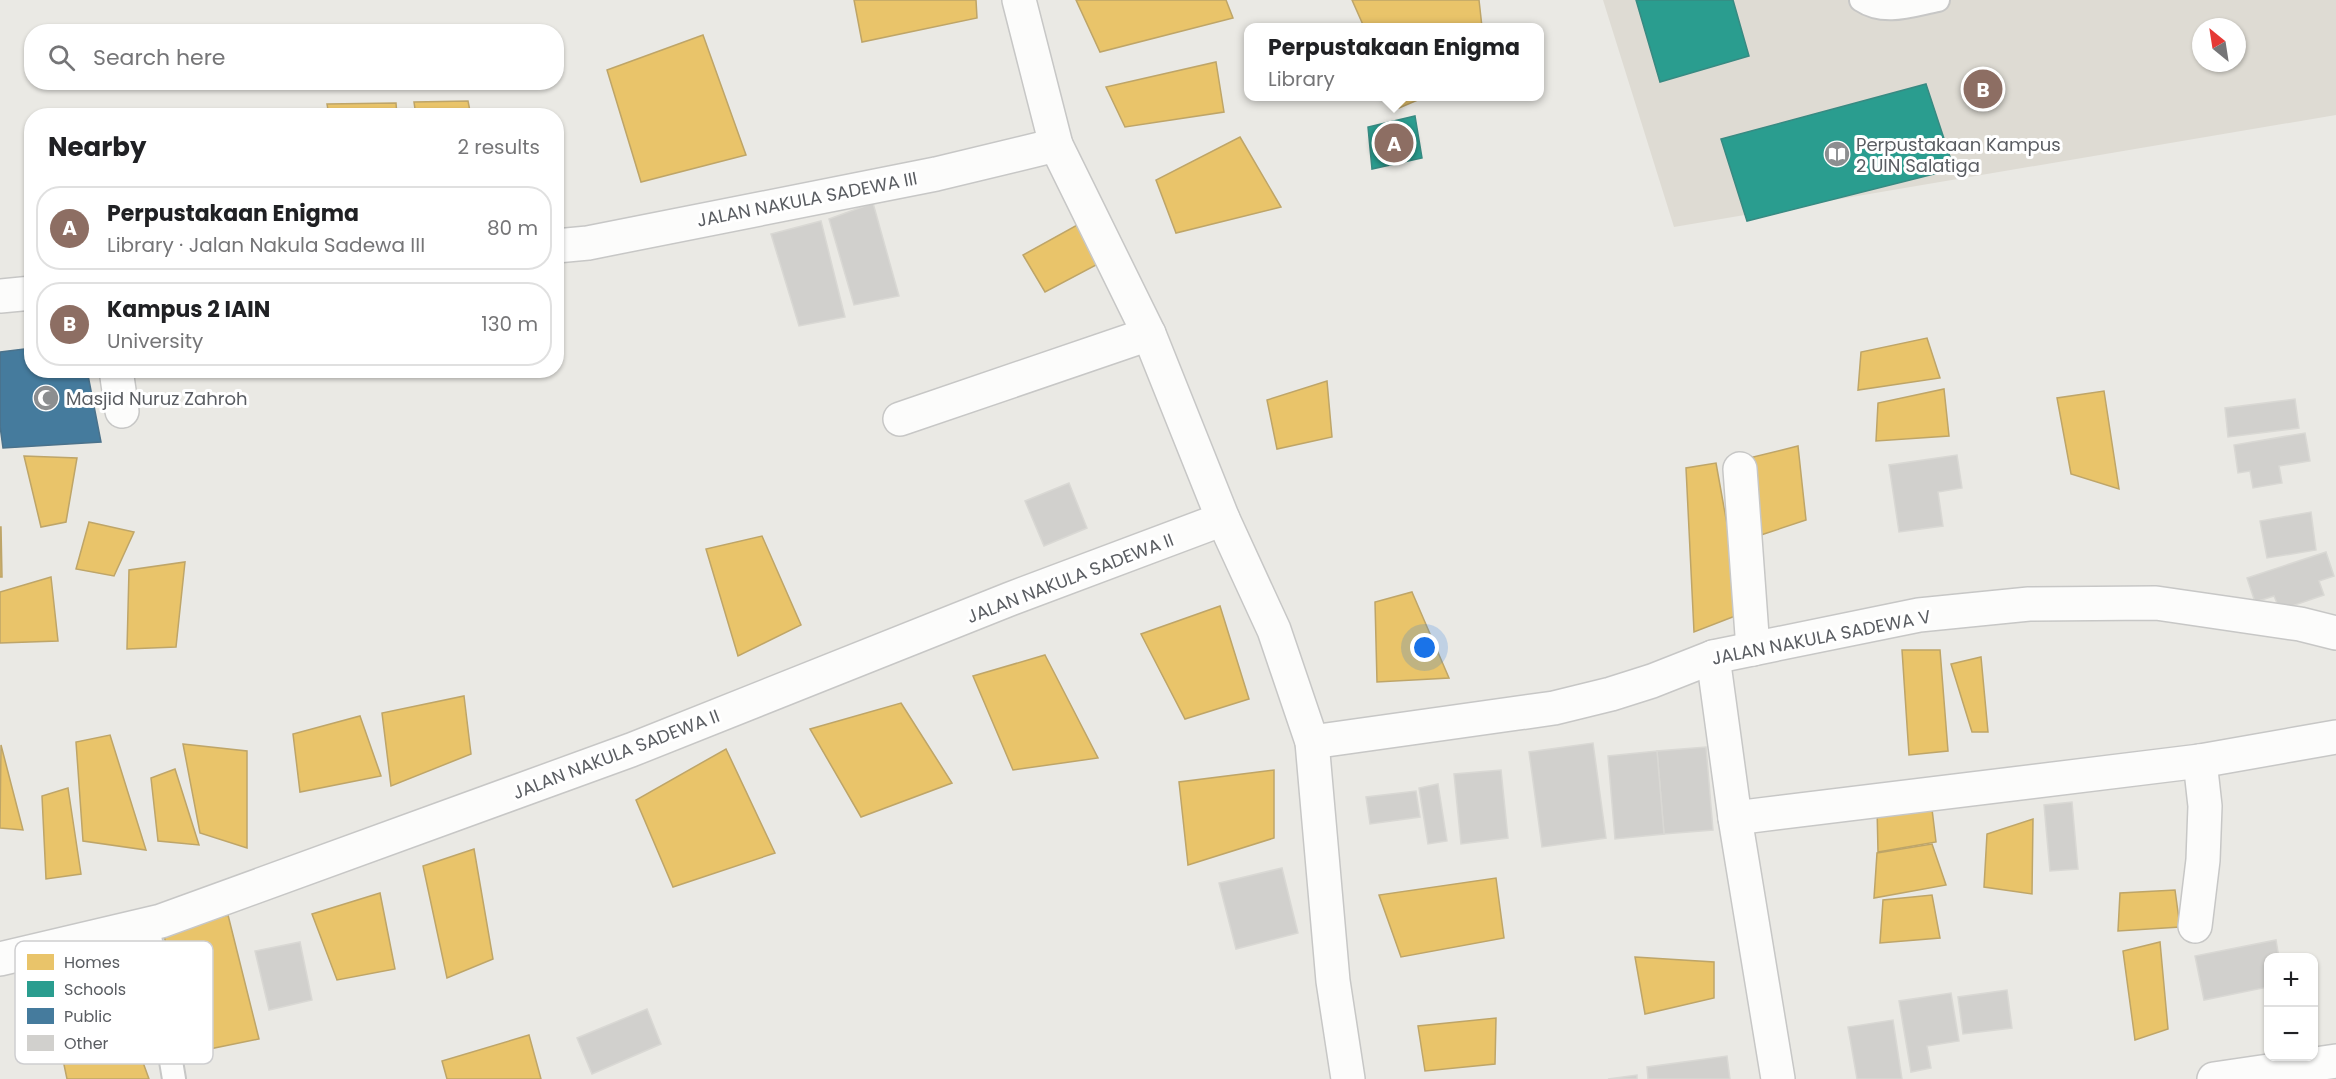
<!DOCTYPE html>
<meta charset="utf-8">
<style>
body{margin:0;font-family:Poppins,sans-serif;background:#f2f2f2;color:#202124}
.controls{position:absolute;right:18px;bottom:18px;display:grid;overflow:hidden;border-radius:12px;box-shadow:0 2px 4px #0004}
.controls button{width:54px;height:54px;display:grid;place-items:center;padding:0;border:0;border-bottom:2px solid #e0e0e0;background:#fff;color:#202124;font:30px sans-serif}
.compass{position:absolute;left:2192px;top:18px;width:54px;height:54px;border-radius:50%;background:#fff;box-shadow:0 2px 4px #0004;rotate:330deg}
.you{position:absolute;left:1425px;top:648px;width:21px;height:21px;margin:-15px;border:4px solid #fff;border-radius:50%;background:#1a73e8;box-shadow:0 0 0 9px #1a73e833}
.badge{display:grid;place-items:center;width:39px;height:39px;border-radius:50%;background:#db2777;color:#fff;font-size:20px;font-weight:700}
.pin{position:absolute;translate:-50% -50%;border:3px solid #fff;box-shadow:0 2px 6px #0006}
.popup{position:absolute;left:1244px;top:23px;width:300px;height:78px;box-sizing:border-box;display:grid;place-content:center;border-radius:12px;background:#fff;filter:drop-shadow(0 2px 4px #0005);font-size:20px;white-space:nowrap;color:#757577}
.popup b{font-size:22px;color:#202124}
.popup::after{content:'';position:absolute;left:50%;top:100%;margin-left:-12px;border:12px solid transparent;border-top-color:#fff}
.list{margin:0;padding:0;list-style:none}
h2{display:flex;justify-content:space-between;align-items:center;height:78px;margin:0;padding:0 24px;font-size:26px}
h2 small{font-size:20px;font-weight:400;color:#757577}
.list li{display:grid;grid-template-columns:39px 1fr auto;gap:18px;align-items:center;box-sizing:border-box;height:84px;margin:0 12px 12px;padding:0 12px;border:2px solid #e0e0e0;border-radius:24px}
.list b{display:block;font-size:22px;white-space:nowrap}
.list p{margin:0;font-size:20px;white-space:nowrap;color:#757577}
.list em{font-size:20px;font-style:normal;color:#757577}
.icon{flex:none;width:33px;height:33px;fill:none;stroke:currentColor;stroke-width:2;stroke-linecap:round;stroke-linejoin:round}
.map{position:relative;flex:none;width:2336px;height:1079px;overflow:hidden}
.search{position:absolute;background:#fff;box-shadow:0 2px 4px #0004;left:24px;top:24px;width:540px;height:66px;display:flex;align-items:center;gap:15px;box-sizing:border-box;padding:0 21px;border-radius:24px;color:#757577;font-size:22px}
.panel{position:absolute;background:#fff;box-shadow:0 2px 4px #0004;left:24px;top:108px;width:540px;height:270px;border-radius:24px}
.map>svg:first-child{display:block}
.education{fill:#dedbd3;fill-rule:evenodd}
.homes{fill:#e9c46a;stroke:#bea568;stroke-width:1.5}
.schools{fill:#2a9d8f;stroke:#388a82;stroke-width:1.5}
.public{fill:#457b9d;stroke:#4b728b;stroke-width:1.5}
.building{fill:#d1d0cd;stroke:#d9d8d4;stroke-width:1.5}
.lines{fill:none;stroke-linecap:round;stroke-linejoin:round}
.lane-casing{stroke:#c7c7c6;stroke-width:26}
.street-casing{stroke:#c7c7c6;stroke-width:36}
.lane{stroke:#fcfcfb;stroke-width:22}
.street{stroke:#fcfcfb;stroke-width:33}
.labels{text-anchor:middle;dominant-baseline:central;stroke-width:6;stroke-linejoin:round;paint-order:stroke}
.poi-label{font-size:18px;fill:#5a5d62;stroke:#fff;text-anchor:start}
.street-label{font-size:18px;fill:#5a5d62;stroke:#fff}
.key{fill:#fff;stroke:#ceced0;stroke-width:1.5}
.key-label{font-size:16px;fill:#5a5d62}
</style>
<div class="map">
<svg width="2336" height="1079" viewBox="0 0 2336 1079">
<rect width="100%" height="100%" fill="#eae9e4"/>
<path class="education" d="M1603 0H2336V115L1674 227ZM2201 27H2237V63H2201Z"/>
<g class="homes">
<path d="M854 0H976L977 18 862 42Z"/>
<path d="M1076 0H1226L1233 18 1100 52Z"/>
<path d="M1352 0H1479L1482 27H1364Z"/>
<path d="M703 35 746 155 641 182 607 70Z"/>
<path d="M1216 62 1224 112 1125 127 1106 87Z"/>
<path d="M1394 96H1427L1399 108Z"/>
<path d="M468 101 471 116H416L414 102Z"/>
<path d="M396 103 397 116H329L327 104Z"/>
<path d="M1240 137 1281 207 1176 233 1156 180Z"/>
<path d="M1079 224 1098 264 1045 292 1023 255Z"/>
<path d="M1927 338 1940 378 1858 390 1861 352Z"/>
<path d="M1327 381 1332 437 1277 449 1267 400Z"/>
<path d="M1944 389 1949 436 1876 441 1878 403Z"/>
<path d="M2104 391 2119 489 2071 474 2057 398Z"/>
<path d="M1798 446 1806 520 1761 535 1749 458Z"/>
<path d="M24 456 77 458 66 522 41 527Z"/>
<path d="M1716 463 1743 613 1694 632 1686 468Z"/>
<path d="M89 522 134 532 114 576 76 569Z"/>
<path d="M1 527 2 577H0V527Z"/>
<path d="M762 536 801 625 738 656 706 549Z"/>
<path d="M185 562 176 647 127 649 129 570Z"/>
<path d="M51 577 58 641 0 643V592Z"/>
<path d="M1412 592 1449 678 1377 682 1375 602Z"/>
<path d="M1220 606 1249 699 1185 719 1141 634Z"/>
<path d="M1902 650H1940L1948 751 1909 755Z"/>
<path d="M1045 655 1098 758 1013 770 973 676Z"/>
<path d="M1981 657 1988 732H1972L1951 664Z"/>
<path d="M464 696 471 754 391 786 382 713Z"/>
<path d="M901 703 952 783 861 817 810 729Z"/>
<path d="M360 716 381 776 300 792 293 734Z"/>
<path d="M110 735 146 850 83 841 76 742Z"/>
<path d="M183 744 247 751V848L200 833Z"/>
<path d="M1 745 23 830 0 828Z"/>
<path d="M726 749 775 853 673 887 636 800Z"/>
<path d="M175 769 199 845 158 841 151 778Z"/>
<path d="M1274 770V838L1188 865 1179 782Z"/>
<path d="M68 788 81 874 46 879 42 796Z"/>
<path d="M1931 801 1936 842 1878 852 1877 807Z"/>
<path d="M2033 819 2032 894 1984 887 1987 834Z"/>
<path d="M1932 844 1946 885 1874 898 1877 853Z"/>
<path d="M474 849 493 959 447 978 423 866Z"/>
<path d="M1496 878 1504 938 1401 957 1379 895Z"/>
<path d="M2175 890 2180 927 2118 931 2120 893Z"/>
<path d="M380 893 395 969 337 980 312 914Z"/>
<path d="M1932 895 1940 938 1880 943 1883 900Z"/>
<path d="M228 915 259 1039 185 1054 164 934Z"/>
<path d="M2160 942 2168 1029 2135 1040 2123 951Z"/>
<path d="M1635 957 1714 962V998L1645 1014Z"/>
<path d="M123 1007 149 1079H67L54 1017Z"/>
<path d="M1496 1018 1495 1064 1425 1071 1418 1026Z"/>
<path d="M529 1035 541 1079H447L442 1061Z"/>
</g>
<g class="schools">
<path d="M1636 0H1733L1749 56 1660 82Z"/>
<path d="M1926 84 1954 169 1747 221 1721 139Z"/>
<path d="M1415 116 1422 158 1372 169 1368 127Z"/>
</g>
<path class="public" d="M32 348V370H87L101 442 3 448 0 426V352Z"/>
<g class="building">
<path d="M873 203 899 296 854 305 829 219Z"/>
<path d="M821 221 845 317 799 326 771 234Z"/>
<path d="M2295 399 2299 428 2228 437 2225 408Z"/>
<path d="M2305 433 2310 461 2279 466 2282 483 2253 488 2250 471 2238 473 2234 445Z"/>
<path d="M1957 455 1962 488 1938 492 1943 526 1899 532 1889 465Z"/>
<path d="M1069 483 1087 528 1044 546 1025 501Z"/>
<path d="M2311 512 2316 550 2267 558 2260 521Z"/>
<path d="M2326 552 2334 576 2319 581 2324 595 2280 610 2274 596 2255 602 2247 578Z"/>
<path d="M1593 743 1606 838 1542 847 1529 752Z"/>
<path d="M1706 747 1713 830 1664 834 1657 751Z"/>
<path d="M1657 751 1664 834 1615 839 1608 756Z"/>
<path d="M1501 770 1508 838 1461 844 1454 774Z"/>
<path d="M1438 784 1447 841 1428 844 1419 788Z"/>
<path d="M1416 791 1420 817 1370 824 1366 797Z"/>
<path d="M2072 802 2078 869 2050 871 2044 805Z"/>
<path d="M1282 868 1298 933 1236 949 1219 883Z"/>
<path d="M2276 940 2279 958H2268V987L2204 1000 2195 956Z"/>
<path d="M300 942 312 1000 269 1010 255 951Z"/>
<path d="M2007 990 2012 1028 1963 1034 1958 997Z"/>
<path d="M1951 993 1959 1041 1927 1046 1931 1068 1911 1072 1899 1001Z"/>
<path d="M647 1009 661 1044 592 1074 577 1038Z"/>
<path d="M1893 1020 1902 1079H1857L1848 1027Z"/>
<path d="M1727 1056 1730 1079H1648L1647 1067Z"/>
<path d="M1637 1075V1079H1608Z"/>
</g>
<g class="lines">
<g class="lane-casing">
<g id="lane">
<path d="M1861 0C1885 16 1912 5 1938 0"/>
<path d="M148 924 174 1079"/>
</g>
</g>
<g class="street-casing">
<g id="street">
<path d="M1019 0 1056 145 1149 334 1223 519 1274 630 1312 742 1333 981 1348 1079"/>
<path d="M556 246 588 243 936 174 1056 145"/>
<path d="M0 296 32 293"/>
<path d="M116 370 122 411"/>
<path d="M900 419 1149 334"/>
<path d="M1740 469 1753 649"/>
<path d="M1713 657 1735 818 1778 1079"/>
<path d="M1312 742 1554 708 1611 694 1652 681 1713 657 1919 615 2029 604 2156 603 2300 624 2336 633"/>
<path d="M1735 818 2200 761 2336 737"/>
<path d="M2195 926 2203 860 2205 806 2200 761"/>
<path d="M0 959 161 921 631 750 1010 599 1223 519"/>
<path d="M2214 1079 2336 1061"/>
</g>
</g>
<use href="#lane" class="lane"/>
<use href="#street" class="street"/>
</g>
<defs>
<g id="library-disc" transform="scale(1.35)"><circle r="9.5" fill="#8c8e90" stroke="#fff"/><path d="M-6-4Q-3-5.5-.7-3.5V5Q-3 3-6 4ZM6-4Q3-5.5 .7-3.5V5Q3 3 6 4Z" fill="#fff"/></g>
<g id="mosque-disc" transform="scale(1.35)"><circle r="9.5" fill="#8c8e90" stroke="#fff"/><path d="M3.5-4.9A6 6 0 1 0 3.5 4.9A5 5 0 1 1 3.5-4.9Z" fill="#fff"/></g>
</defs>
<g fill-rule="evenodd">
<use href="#library-disc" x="1837" y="154"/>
<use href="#mosque-disc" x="46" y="398"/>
</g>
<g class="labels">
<g class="poi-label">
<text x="1856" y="144">Perpustakaan Kampus<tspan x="1856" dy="21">2 UIN Salatiga</tspan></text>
<text x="66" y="398">Masjid Nuruz Zahroh</text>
</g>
<g class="street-label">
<text transform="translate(807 199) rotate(-11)">JALAN NAKULA SADEWA III</text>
<text transform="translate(1070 578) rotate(-21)">JALAN NAKULA SADEWA II</text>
<text transform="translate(1821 637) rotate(-11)">JALAN NAKULA SADEWA V</text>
<text transform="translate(616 754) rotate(-21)">JALAN NAKULA SADEWA II</text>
</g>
</g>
<rect x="15" y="941" width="198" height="123" rx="9" class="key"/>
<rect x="27" y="954" width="27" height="16" fill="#e9c46a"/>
<rect x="27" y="981" width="27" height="16" fill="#2a9d8f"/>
<rect x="27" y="1008" width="27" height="16" fill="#457b9d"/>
<rect x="27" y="1035" width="27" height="16" fill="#d1d0cd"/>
<g class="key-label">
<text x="64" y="968">Homes</text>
<text x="64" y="995">Schools</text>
<text x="64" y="1022">Public</text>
<text x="64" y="1049">Other</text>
</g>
</svg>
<div class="controls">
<button>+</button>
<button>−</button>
</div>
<svg class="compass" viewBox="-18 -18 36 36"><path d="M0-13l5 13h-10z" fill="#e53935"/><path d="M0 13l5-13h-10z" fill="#757577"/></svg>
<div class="you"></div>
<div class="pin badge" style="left:1394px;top:143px;background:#8d6e63">A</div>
<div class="popup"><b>Perpustakaan Enigma</b>Library</div>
<div class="pin badge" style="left:1983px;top:89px;background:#8d6e63">B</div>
<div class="search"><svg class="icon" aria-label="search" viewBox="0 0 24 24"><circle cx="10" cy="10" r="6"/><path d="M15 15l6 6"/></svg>Search here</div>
<section class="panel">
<h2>Nearby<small>2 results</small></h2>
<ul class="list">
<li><span class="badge" style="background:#8d6e63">A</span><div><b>Perpustakaan Enigma</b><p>Library · Jalan Nakula Sadewa III</p></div><em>80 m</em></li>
<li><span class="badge" style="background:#8d6e63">B</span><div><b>Kampus 2 IAIN</b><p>University</p></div><em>130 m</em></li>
</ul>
</section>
</div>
